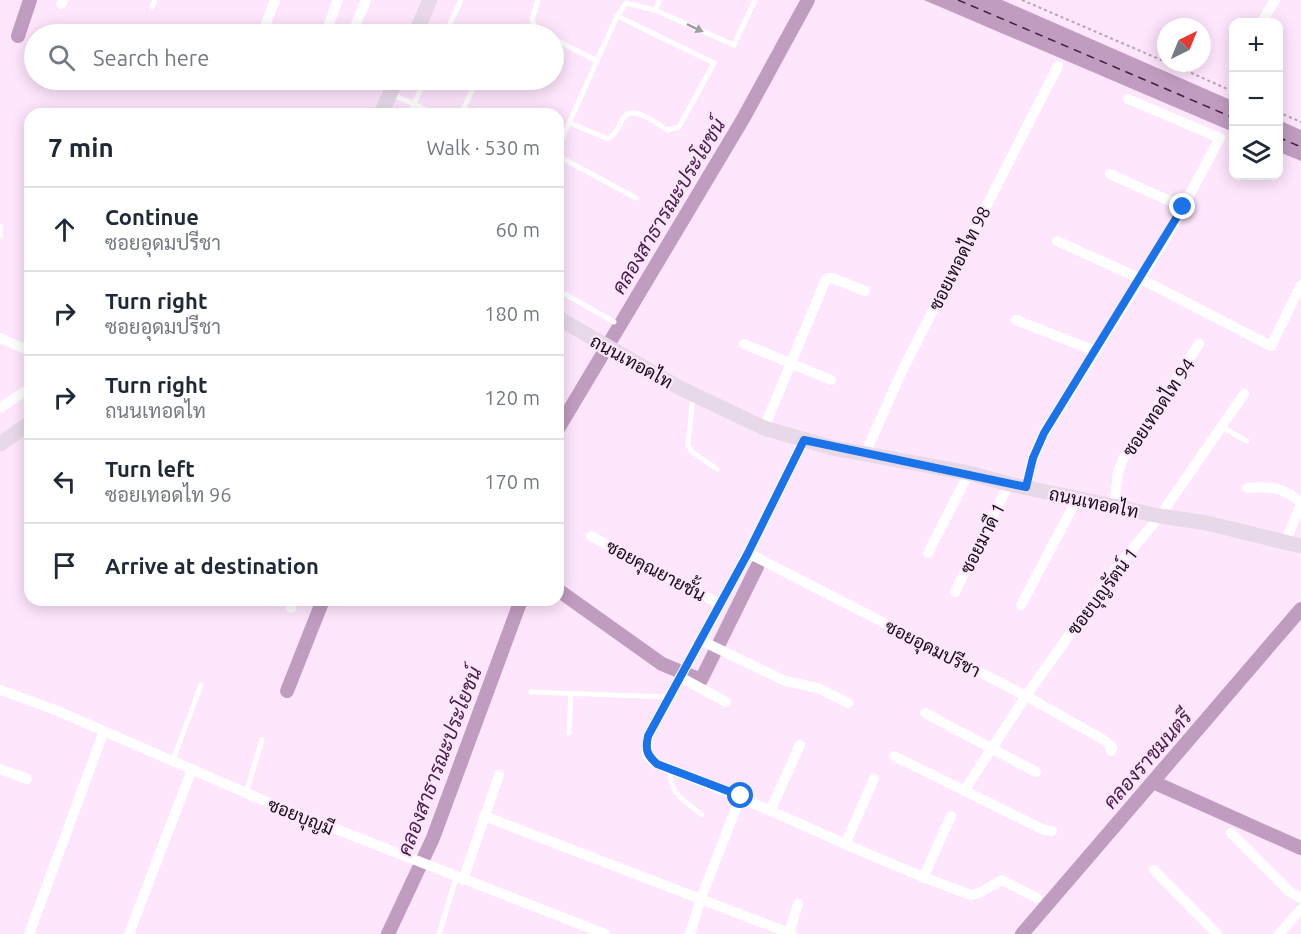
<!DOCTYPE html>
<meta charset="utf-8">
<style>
body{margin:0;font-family:Ubuntu,Sarabun,sans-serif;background:#f6f6f7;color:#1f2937}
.controls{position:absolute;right:18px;top:18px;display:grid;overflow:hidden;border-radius:12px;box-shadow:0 3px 15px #0003}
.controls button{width:54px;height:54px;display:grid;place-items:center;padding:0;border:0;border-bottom:2px solid #e0e1e3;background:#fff;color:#1f2937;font:30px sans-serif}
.compass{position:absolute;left:1157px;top:18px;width:54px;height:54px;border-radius:50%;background:#fff;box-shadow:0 3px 15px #0003;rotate:43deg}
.stop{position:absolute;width:18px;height:18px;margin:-14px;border:4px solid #1a73e8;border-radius:50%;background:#fff}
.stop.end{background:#1a73e8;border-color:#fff;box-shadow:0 2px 6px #0008}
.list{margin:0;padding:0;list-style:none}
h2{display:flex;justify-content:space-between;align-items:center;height:78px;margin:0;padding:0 24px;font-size:26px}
h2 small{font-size:20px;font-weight:400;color:#747a83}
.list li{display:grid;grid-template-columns:39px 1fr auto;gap:18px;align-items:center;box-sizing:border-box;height:84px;padding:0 24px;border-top:2px solid #e0e1e3}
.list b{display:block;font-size:22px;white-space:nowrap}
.list p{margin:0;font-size:20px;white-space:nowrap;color:#747a83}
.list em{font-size:20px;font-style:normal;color:#747a83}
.icon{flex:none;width:33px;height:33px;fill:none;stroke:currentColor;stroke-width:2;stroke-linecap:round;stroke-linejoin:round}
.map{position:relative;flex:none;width:1301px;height:934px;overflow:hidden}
.search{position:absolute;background:#fff;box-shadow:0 3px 15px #0003;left:24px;top:24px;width:540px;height:66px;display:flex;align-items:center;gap:15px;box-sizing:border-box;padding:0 21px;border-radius:33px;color:#747a83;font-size:22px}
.panel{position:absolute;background:#fff;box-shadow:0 3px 15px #0003;left:24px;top:108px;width:540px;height:498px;border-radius:18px}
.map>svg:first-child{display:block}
.water{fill:#c19cc1}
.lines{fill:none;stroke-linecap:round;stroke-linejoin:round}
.canal{stroke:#c19cc1;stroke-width:14}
.ferry{stroke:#471a49;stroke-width:1.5;stroke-dasharray:8 6;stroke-linecap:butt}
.path{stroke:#b7a3b6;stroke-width:2;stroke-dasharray:3 3;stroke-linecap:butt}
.lane{stroke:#fff;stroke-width:5}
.street{stroke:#fff;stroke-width:10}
.secondary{stroke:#e8d9e8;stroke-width:15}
.oneway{fill:#a19ea1}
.route{stroke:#1a73e8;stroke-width:8}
.labels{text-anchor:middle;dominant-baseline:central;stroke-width:4.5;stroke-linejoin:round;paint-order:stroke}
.street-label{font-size:18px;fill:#150d15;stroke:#fee6fd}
.water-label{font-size:20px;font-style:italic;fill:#471a49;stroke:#fee6fd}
</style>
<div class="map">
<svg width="1301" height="934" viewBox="0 0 1301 934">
<rect width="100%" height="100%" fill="#fee6fd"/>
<g class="water">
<path d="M924 0H1002L1233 101V132Z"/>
<path d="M1279 120 1301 130V161L1279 152Z"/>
</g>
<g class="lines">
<g class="canal">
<path d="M18 36 30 0"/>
<path d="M558 429 743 119 808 0"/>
<path d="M558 590 662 664 701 680 757 567"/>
<path d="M287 691 323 600"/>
<path d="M1153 782 1301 848"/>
<path d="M388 934 433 838 521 600"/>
<path d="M1022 934 1301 609"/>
</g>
<g class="ferry">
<path d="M958 0 1234 118"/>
<path d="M1278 137 1301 147"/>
</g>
<g class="path">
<path d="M1022 0 1166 62"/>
<path d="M1169 63 1234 92"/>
<path d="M1278 112 1301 122"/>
</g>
<g class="lane">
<path d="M538 0 532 20 536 29 545 34"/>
<path d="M152 7 155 0"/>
<path d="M655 10 660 0"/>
<path d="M445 34 461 0"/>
<path d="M509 34 536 29"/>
<path d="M554 39 597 61"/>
<path d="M391 94 414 104 425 80"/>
<path d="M410 114 414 104 434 114"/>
<path d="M461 114 477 80"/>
<path d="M570 123 608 139C616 134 618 128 622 120 632 102 655 123 667 130L679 127 714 63 617 16"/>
<path d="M558 148 617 16 626 3 655 10 734 45 755 0"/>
<path d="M558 156 636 198"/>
<path d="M0 226V236"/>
<path d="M558 290 614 322"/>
<path d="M693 397 688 445 692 452 717 469"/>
<path d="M1222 427 1247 441"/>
<path d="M531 692 670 697"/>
<path d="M569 733 571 693"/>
<path d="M173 760 201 685"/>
<path d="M670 769C670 795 683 799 702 815"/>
<path d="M246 793 262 740"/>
<path d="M439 934 456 878"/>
</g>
<g class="street">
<path d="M61 4 63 0"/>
<path d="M1262 22 1275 0"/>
<path d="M262 34 275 0"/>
<path d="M325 34 338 0"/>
<path d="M352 34 366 0"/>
<path d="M1110 174 1183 207"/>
<path d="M1057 241 1141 279 1271 346 1301 285"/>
<path d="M1016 320 1095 351"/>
<path d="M0 338 30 351"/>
<path d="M744 344 831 380"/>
<path d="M0 408 24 392"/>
<path d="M764 428 826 279 832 278 865 291"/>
<path d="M804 440 748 553 648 736 647 755 657 764C763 803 864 857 971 895L979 893 1002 880 1037 898"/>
<path d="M865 454 903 369 1058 66"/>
<path d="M1026 487 1033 458 1044 433 1166 238 1220 138 1128 99"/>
<path d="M1247 488C1271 486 1282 487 1301 502"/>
<path d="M1114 506 1118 472 1124 457 1199 344"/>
<path d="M591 536 720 604"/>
<path d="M1285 542 1301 505"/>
<path d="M748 553 1026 696 1104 740 1112 747 1111 751"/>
<path d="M928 553 969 473"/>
<path d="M955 592 1009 484"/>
<path d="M1021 605 1077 499"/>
<path d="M291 608 293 600"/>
<path d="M700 640 785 681 818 688 848 703"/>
<path d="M680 677 726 702"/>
<path d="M0 690 53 709 274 805 605 934"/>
<path d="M925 713 1036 772"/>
<path d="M894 756 1044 830 1052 831"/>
<path d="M0 769 27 779"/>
<path d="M964 791 1026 696 1117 567 1160 516 1244 394"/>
<path d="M771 809 800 745"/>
<path d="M484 816 792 934"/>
<path d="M1231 833 1290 892 1301 898"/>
<path d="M846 842 874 779"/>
<path d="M1154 870 1217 934"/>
<path d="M923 878 951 816"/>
<path d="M463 880 499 775"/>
<path d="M789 933 798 904"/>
<path d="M29 934 104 731"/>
<path d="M129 934 192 769"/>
<path d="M690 934 701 898 741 796"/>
<path d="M1279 934 1301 909"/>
</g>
<g class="secondary">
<path d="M415 34 430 0"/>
<path d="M381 114 396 80"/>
<path d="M558 318 678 387 764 428 833 448 969 473 1009 484 1160 516 1207 523 1301 546"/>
<path d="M0 444 30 423"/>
</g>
</g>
<defs><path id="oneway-solid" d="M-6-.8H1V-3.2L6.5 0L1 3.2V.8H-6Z" transform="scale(1.5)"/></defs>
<use class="oneway" href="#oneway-solid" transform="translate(695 28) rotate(25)"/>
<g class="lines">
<path class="route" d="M741 796 657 764C647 755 645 750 648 736L748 553 804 440 1026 487 1033 458 1044 433 1183 207"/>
</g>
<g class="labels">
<g class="street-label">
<text transform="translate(959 258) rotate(-63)">ซอยเทอดไท 98</text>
<text transform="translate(632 361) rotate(29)">ถนนเทอดไท</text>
<text transform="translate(1158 407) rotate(-56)">ซอยเทอดไท 94</text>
<text transform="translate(1094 502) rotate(12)">ถนนเทอดไท</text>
<text transform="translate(982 538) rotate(-63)">ซอยมาดี 1</text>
<text transform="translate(656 570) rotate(28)">ซอยคุณยายชั้น</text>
<text transform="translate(1102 591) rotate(-53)">ซอยบุญรัตน์ 1</text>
<text transform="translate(933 648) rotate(27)">ซอยอุดมปรีชา</text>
<text transform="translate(301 816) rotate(22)">ซอยบุญมี</text>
</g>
<g class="water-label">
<text transform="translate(668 206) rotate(-59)">คลองสาธารณะประโยชน์</text>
<text transform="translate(1147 759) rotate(-49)">คลองราชมนตรี</text>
<text transform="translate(439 761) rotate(-69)">คลองสาธารณะประโยชน์</text>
</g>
</g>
</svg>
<div class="controls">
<button>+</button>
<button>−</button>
<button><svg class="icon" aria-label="layers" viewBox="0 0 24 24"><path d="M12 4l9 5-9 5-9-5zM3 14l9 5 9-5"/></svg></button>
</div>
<svg class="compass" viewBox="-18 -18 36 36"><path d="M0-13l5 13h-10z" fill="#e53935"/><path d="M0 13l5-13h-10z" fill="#747a83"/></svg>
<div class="stop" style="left:741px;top:796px"></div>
<div class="stop end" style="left:1183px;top:207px"></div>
<div class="search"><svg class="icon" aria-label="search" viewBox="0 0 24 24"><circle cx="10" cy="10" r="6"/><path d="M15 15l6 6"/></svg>Search here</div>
<section class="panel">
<h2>7 min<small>Walk · 530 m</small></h2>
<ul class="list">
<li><svg class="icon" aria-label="ahead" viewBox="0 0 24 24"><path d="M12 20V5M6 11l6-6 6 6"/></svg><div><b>Continue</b><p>ซอยอุดมปรีชา</p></div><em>60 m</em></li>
<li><svg class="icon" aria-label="right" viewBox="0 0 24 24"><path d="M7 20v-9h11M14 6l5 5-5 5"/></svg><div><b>Turn right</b><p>ซอยอุดมปรีชา</p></div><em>180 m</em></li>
<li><svg class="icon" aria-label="right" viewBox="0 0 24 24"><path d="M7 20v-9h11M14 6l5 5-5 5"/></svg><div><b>Turn right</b><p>ถนนเทอดไท</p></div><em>120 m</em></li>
<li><svg class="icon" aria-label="left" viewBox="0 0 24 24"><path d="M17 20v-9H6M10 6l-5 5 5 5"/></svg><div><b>Turn left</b><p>ซอยเทอดไท 96</p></div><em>170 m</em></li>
<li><svg class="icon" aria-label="arrive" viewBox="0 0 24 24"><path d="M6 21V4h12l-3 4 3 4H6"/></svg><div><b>Arrive at destination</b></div></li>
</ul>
</section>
</div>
